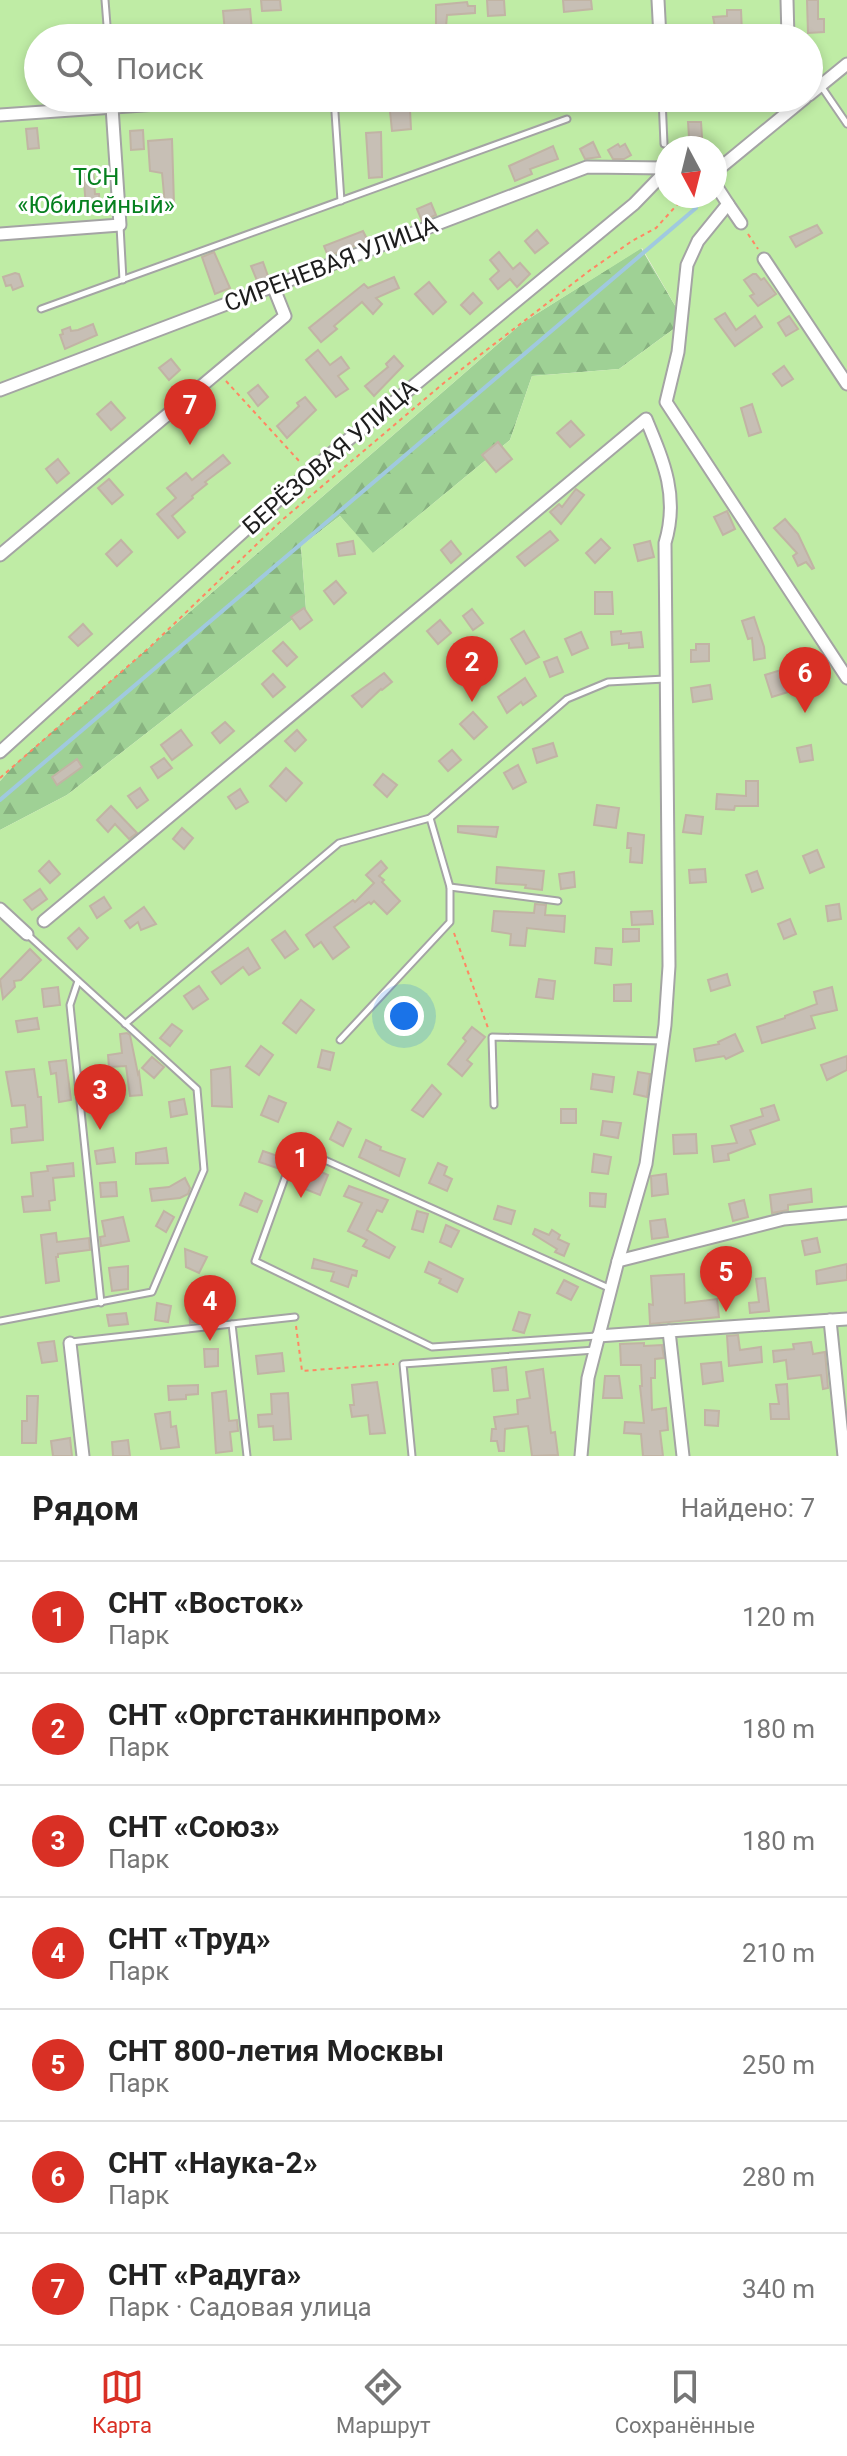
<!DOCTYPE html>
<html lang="ru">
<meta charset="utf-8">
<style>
body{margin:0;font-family:Roboto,sans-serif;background:#f2f2f2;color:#222}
.compass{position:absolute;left:655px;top:136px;width:72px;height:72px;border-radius:50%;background:#fff;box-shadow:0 4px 12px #0003;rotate:173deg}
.you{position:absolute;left:404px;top:1016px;width:28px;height:28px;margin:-20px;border:6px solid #fff;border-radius:50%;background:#1a73e8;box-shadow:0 0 0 12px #1a73e833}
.badge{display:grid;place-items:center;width:52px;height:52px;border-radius:50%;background:#d93025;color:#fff;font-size:26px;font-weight:700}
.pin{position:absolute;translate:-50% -66px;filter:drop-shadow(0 2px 4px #0008)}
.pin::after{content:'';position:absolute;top:42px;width:28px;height:24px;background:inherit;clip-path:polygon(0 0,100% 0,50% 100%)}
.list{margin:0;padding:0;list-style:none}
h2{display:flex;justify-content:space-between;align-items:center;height:104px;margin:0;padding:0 32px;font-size:34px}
h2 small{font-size:26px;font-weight:400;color:#767676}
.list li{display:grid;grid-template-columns:52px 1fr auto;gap:24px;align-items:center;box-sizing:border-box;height:112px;padding:0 32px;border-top:2px solid #e0e0e0}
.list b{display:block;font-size:30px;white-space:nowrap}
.list p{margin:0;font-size:26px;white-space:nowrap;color:#767676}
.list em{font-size:26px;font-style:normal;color:#767676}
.icon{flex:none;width:44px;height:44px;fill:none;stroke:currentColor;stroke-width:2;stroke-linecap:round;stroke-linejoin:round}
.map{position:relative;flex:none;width:847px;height:1456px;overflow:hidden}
.search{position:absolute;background:#fff;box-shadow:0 4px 12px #0003;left:24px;right:24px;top:24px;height:88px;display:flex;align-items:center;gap:20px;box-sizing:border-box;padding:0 28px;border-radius:44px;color:#767676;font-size:30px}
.sheet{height:888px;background:#fff}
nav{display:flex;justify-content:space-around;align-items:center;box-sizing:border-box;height:112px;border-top:2px solid #e0e0e0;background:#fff;font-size:22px;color:#767676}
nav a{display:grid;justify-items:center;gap:4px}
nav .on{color:#d93025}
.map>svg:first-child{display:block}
.forest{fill:url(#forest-firs)}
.garden{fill:#bfeca5;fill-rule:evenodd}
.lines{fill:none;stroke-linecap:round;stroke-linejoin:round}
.stream{stroke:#a0c9df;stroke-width:4}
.building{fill:#c7bfb5;stroke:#c1b4a4;stroke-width:2}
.service-casing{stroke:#a4a4a4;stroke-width:9}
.minor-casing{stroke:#a4a4a4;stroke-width:15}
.path{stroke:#ff8763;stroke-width:2;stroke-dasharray:4 4;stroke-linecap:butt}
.service{stroke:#fff;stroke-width:5}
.minor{stroke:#fff;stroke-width:11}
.labels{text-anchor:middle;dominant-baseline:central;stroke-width:6;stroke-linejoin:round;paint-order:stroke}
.park-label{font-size:24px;fill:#06801f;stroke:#fff}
.street-label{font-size:24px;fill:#1d1d1d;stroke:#fff}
</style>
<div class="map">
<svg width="847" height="1456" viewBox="0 0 847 1456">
<defs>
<pattern id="forest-firs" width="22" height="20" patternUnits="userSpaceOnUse" patternTransform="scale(2)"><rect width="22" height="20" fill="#9fd195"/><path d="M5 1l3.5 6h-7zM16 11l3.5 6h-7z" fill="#88b380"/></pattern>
</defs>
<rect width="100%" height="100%" fill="#efece2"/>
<path class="forest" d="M641 248 677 309 675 328 619 369 532 376 510 440 372 554 340 516 301 546 306 609 67 795 0 830V781L16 763 522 323Z"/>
<path class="garden" d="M0 0H847V1456H0V830L67 795 306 609 301 546 340 516 373 553 510 440 532 376 619 369 675 328 677 309 642 248 522 323 16 763 0 781ZM38 38H809V98H38ZM667 148H715V196H667Z"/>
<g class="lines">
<path class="stream" d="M0 800 696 208"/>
</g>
<g class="building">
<path d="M261 0H280L281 10 262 11Z"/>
<path d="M487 0H504L505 15 488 16Z"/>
<path d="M563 0H591L592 9 564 12Z"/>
<path d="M807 0H818V19H824V32L808 33Z"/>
<path d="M467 2 468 6H475V13L447 15 446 27H436V5Z"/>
<path d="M250 9 252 30 225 32 223 11Z"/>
<path d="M727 10H741L742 32H716L713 17 727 16Z"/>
<path d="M220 26 221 36 196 38 195 28Z"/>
<path d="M410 110 411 129 392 131 390 111Z"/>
<path d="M688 122H701L702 137H689Z"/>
<path d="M37 128 39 148 28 149 26 129Z"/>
<path d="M143 130 144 149 131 150 130 131Z"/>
<path d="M381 132 382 177 369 178 366 133Z"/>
<path d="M172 139 174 204 165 205 162 173 150 171 148 141Z"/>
<path d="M593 142 600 157 585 159 580 149Z"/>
<path d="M618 144 620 147 625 144 631 155 624 159H613L608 150Z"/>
<path d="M553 146 558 159 530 169 532 174 515 181 509 166Z"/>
<path d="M93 169 95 194H99L100 206 86 207 83 170Z"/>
<path d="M431 203 436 215 422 221 417 209Z"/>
<path d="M817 225 822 233 796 247 790 237Z"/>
<path d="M537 230 548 243 535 253 525 241Z"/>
<path d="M363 231 368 241 328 256 324 246Z"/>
<path d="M214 252 230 288 215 294 202 257Z"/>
<path d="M499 252 513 269 520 263 530 274 517 287 510 279 498 289 490 279 499 271 490 260Z"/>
<path d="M263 262 269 279 258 283 251 266Z"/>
<path d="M15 273 19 274 23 286 13 290 11 285 6 286 3 277Z"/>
<path d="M753 274H756L761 280 764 278 776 294 758 306 750 296 754 294 744 280Z"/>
<path d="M394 277 399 288 376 298 382 304 373 314 362 302 334 326 337 329 321 342 309 328 364 284 368 288Z"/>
<path d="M429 282 446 302 433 314 415 294Z"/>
<path d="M473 293 482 303 470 314 461 305Z"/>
<path d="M725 313 736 330 755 316 762 327 735 346 715 319Z"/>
<path d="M789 316 798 329 786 336 778 323Z"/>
<path d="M93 324 97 335 65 349 60 335 63 334 62 330 70 327 71 331 78 330Z"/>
<path d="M318 350 330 365 341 357 349 368 338 376 348 389 336 397 306 360Z"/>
<path d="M394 356 403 366 374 396 365 386 388 367 386 364Z"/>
<path d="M171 359 180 370 169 380 159 368Z"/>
<path d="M784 366 793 379 782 386 773 374Z"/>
<path d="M258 385 268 397 258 406 248 393Z"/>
<path d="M305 397 316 410 287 438 277 426 299 406 297 403Z"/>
<path d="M111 402 125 418 111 430 97 414Z"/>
<path d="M752 404 761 432 749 436 741 408Z"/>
<path d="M571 421 584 435 570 447 557 433Z"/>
<path d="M498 442 512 459 496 472 482 455Z"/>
<path d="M223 455 230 463 205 482 207 484 192 496 193 498 172 516 185 532 178 538 157 514 176 498 167 488 186 473 192 480Z"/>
<path d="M58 459 69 473 57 483 46 469Z"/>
<path d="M109 479 123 495 112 504 98 488Z"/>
<path d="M576 489 584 495 561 524 550 512 559 504 562 507Z"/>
<path d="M727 511 735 529 723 535 714 517Z"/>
<path d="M785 519 798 534 814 568 812 569 806 562 798 566 793 556 797 553 774 528Z"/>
<path d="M550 531 558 540 525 566 517 557Z"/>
<path d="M601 539 610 548 595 563 586 553Z"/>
<path d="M121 540 132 552 117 566 106 554Z"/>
<path d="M353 541 355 554 339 556 337 544Z"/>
<path d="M451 541 461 554 451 563 441 550Z"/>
<path d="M650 541 654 557 638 561 634 545Z"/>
<path d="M336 581 346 593 334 604 324 591Z"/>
<path d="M595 592H612L613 614H595Z"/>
<path d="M304 608 312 620 300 629 291 617Z"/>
<path d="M472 609 483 623 473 630 463 616Z"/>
<path d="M754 617 764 647 765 658 754 660 752 638 748 639 742 621Z"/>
<path d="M440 620 451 633 438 644 427 631Z"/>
<path d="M83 624 92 634 78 646 69 637Z"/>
<path d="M524 631 539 657 526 664 511 639Z"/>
<path d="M621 631V634L641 632 643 647 629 648V643L612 645 611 632Z"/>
<path d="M581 632 588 648 572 655 565 639Z"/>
<path d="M283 642 297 657 287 666 273 651Z"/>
<path d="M696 644H709V661L691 662V650H696Z"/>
<path d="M817 656H822L829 672 813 674 811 661 817 660Z"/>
<path d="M557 657 563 672 550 677 544 662Z"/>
<path d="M781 670 788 692 772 697 765 675Z"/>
<path d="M384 673 392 682 382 690 381 689 362 707 352 696Z"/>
<path d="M273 674 285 687 273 697 262 684Z"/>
<path d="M525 678 536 696 523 705 521 702 507 713 498 697Z"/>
<path d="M710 685 712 699 693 702 691 688Z"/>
<path d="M473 712 487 727 474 739 460 724Z"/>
<path d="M225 722 234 731 220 743 212 733Z"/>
<path d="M181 730 192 745 172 760 161 745Z"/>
<path d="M297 730 306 740 295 751 285 741Z"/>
<path d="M553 743 557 756 537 763 533 749Z"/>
<path d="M811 745 813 760 800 762 797 748Z"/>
<path d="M452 750 461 760 448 771 439 761Z"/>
<path d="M164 758 172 768 158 778 151 767Z"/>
<path d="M77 759 82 767 57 785 52 777Z"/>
<path d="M518 765 526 782 513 789 504 773Z"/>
<path d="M286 768 302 783 286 801 270 786Z"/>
<path d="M383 774 397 785 387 797 374 785Z"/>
<path d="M746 781H758V806H735L734 810 716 809 717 794 746 796Z"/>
<path d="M140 788 148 800 137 808 128 796Z"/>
<path d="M240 789 248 802 236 809 228 797Z"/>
<path d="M597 805 619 808 616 828 594 825Z"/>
<path d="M111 806 137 833 129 839 115 824 108 832 97 820Z"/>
<path d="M686 815 703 817 701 834 683 832Z"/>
<path d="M458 826 498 827 496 837 458 832Z"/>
<path d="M182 828 193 838 184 849 173 839Z"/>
<path d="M628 833 644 835 642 863 630 862 631 848H627Z"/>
<path d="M817 850 824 867 810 873 803 856Z"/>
<path d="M49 861 60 874 50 883 39 871Z"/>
<path d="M381 861 387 868 379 876 384 880 382 882 400 901 387 914 374 901 371 904 369 902 334 927 349 947 333 959 321 942 314 947 306 935 353 900 355 902 374 883 366 875Z"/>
<path d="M497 867 544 871 542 890 525 888 526 885 496 883Z"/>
<path d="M705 869 706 882 690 883 689 870Z"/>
<path d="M757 871 763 888 752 892 746 875Z"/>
<path d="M574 872 575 887 561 889 559 874Z"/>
<path d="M40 889 47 899 32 910 24 900Z"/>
<path d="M104 897 111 908 97 918 90 906Z"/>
<path d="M535 904 546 905 545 915 565 916 564 932 527 928 525 946 510 945 511 934 492 931 494 911 534 913Z"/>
<path d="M839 904 841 919 828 921 826 906Z"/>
<path d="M144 907 156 924 141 930 138 922 130 928 125 921Z"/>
<path d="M652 911 653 924 632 925 631 912Z"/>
<path d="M790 919 796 934 784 939 778 924Z"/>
<path d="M79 928 88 938 77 949 68 938Z"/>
<path d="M623 929H639V941L623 942Z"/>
<path d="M285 931 298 949 285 958 272 940Z"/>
<path d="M248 948 260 968 249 975 243 967 221 984 212 972Z"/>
<path d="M596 948 612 949 611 965 595 963Z"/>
<path d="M30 949 41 960 21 980 14 981 15 987 3 999 0 980Z"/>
<path d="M727 974 730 985 711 991 708 980Z"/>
<path d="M539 979 555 981 553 999 536 997Z"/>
<path d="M631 984V1001H614V985Z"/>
<path d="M199 986 208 999 193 1009 184 996Z"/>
<path d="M58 987 60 1005 44 1007 42 989Z"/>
<path d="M832 987 837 1010 811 1016 815 1028 762 1043 757 1027 785 1018V1016L817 1004 814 992Z"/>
<path d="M301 1000 314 1010 296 1033 283 1023Z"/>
<path d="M408 1006 419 1016 402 1033 391 1023Z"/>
<path d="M37 1018 39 1029 18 1032 16 1021Z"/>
<path d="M172 1024 182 1031 170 1046 160 1038Z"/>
<path d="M472 1027 485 1037 467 1060 472 1064 462 1076 448 1064 466 1041 463 1038Z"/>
<path d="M127 1033 130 1035 138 1074 139 1072 142 1095 130 1096 126 1066 109 1067 108 1055 122 1053 120 1034Z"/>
<path d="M735 1034 743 1051 726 1059 724 1056 696 1061 694 1049 719 1044 718 1042Z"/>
<path d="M261 1046 273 1055 259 1075 246 1066Z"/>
<path d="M322 1050 334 1053 330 1070 318 1067Z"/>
<path d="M847 1056V1070L827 1080 821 1065Z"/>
<path d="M152 1057 164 1067 154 1078 142 1068Z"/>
<path d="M66 1060 71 1100 59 1102 56 1073 51 1074 49 1062Z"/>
<path d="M230 1067 232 1107 212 1106 211 1070Z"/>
<path d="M34 1069 38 1097H41L43 1140 12 1143 11 1129 27 1127 25 1105 12 1106 6 1072Z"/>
<path d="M638 1072 650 1074 647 1097 634 1094Z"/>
<path d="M593 1074 614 1077 612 1092 591 1089Z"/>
<path d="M432 1085 441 1094 423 1117 412 1110Z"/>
<path d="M269 1096 286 1103 278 1122 261 1115Z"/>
<path d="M184 1099 187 1114 171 1117 169 1102Z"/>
<path d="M774 1105 779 1120 750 1130 755 1144 728 1154 729 1160 714 1162 712 1146 737 1143 731 1126 763 1116 761 1109Z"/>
<rect x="561" y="1109" width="15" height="14"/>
<path d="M603 1121 621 1123 618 1138 601 1135Z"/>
<path d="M338 1122 351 1129 343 1146 330 1139Z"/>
<path d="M696 1134 697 1153 674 1154 673 1135Z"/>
<path d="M366 1140 381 1147 380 1150 405 1159 399 1176 359 1157Z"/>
<path d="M113 1148 115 1162 97 1164 95 1151Z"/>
<path d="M166 1148 168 1163 136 1164V1153Z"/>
<path d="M263 1151 281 1157 277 1168 259 1162Z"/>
<path d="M594 1154 611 1157 608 1174 592 1172Z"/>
<path d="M73 1163 74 1176 53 1178 55 1200 49 1201 50 1210 24 1212 22 1197 33 1196 31 1173 48 1171 47 1166Z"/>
<path d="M438 1163 447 1167 444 1175 452 1179 447 1191 429 1183Z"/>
<path d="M315 1169 328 1175 320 1195 305 1189Z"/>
<path d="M666 1174 668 1194 652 1196 651 1176Z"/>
<path d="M185 1178 190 1188 188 1194 180 1198 152 1201 150 1189 169 1187Z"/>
<path d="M116 1182 117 1196 101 1197 100 1183Z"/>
<path d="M349 1186 388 1200 382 1212 377 1210 367 1230 395 1247 389 1258 363 1246 367 1240 348 1231 362 1203 344 1196Z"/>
<path d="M811 1189 812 1202 788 1205V1210L772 1213 770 1195Z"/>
<path d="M245 1193 262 1201 257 1212 240 1205Z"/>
<path d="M590 1193 606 1194 605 1207 590 1206Z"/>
<path d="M744 1200 748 1217 733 1221 729 1204Z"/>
<path d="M498 1206 515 1211 511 1224 494 1219Z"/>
<path d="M164 1211 174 1217 166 1232 156 1226Z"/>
<path d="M417 1211 428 1214 423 1232 412 1229Z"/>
<path d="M123 1217 129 1241 101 1246 100 1237 105 1236 102 1221Z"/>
<path d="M665 1219 668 1237 652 1239 650 1221Z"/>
<path d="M446 1225 459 1231 451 1247 440 1242Z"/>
<path d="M535 1229 549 1235 552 1230 560 1235 558 1239 569 1244 564 1256 555 1252 557 1249 533 1234Z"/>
<path d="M56 1233 57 1242 89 1238 90 1250 58 1254V1257H56L59 1281 46 1283 41 1235Z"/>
<path d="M817 1238 820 1252 805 1255 802 1241Z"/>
<path d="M185 1249 207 1257 199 1273 186 1267Z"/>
<path d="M314 1259 357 1271 356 1276 352 1275 348 1287 331 1281 334 1272 312 1268Z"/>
<path d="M429 1262 463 1279 457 1292 439 1283 441 1279 425 1272Z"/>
<path d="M847 1264V1280L817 1284 816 1271Z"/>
<path d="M128 1266V1289L112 1291 109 1268Z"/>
<path d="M684 1274 685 1303 717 1299 719 1317 650 1324 649 1304 653 1305 651 1276Z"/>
<path d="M765 1278 769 1311 750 1313 749 1303 759 1302 756 1279Z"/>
<path d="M564 1280 578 1287 571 1300 557 1293Z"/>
<path d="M157 1303 171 1306 168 1322 155 1320Z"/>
<path d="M214 1305 215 1318 190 1323 189 1307Z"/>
<path d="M519 1312 530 1315 524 1333 513 1330Z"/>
<path d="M126 1313 128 1324 109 1326 107 1315Z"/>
<path d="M738 1335 740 1350 761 1347 762 1362 729 1366 727 1336Z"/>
<path d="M54 1341 57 1361 42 1363 38 1343Z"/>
<path d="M811 1342 813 1354 825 1352 828 1388 823 1389 821 1375 788 1379 786 1360 774 1362 773 1351 794 1349 793 1344Z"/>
<path d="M644 1343V1346L662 1345 664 1358 655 1359V1378H651L652 1410 666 1408 668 1430 660 1431 663 1456H643L641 1434 624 1433 625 1422 644 1423 640 1386H642L641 1365H621L620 1344Z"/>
<path d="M204 1349H218V1366L205 1367Z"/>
<path d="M282 1353 284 1371 258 1374 256 1356Z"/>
<path d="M721 1362 723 1381 703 1384 701 1364Z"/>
<path d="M506 1367 508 1390 494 1391 492 1369Z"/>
<path d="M543 1369 551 1433 555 1432 558 1455 532 1456 528 1426 505 1429 504 1451H499L497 1441H491L492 1429H496L494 1417 518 1414 517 1400 530 1398 526 1372Z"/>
<path d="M605 1376H619L622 1398H603Z"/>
<path d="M377 1382 385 1433 370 1434 368 1415 352 1417 350 1405H354L352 1385Z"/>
<path d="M787 1384 789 1419H771L770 1404H779L776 1385Z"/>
<path d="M198 1385V1394L186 1395V1399L169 1400 168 1386Z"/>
<path d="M226 1391 229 1421 237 1420 238 1431 230 1432 232 1451 216 1453 212 1393Z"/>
<path d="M288 1393 291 1439 274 1440 273 1426 259 1427 258 1415 272 1414 271 1394Z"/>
<path d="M27 1396H38L36 1443H22V1421H27Z"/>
<path d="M705 1410 719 1411 718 1426 705 1425Z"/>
<path d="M170 1412 171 1427 176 1426 179 1447 161 1449 155 1414Z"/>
<path d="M70 1438 72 1456H53L51 1441Z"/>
<path d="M128 1440 130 1456H113L112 1442Z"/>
</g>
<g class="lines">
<g class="service-casing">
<g id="service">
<path d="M105 0 108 38"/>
<path d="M821 86 847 124"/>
<path d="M334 98 341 201"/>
<path d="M662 98 664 144"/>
<path d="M120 226 123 280"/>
<path d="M41 309 567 119"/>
<path d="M450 887 558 901"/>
<path d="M78 981 70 1005 101 1303"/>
<path d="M125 1024 339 843 430 818 567 699 608 682 665 679"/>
<path d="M340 1040 450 922V887L430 818"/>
<path d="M494 1105 492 1037 663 1041"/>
<path d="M0 1321 152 1292 204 1170 197 1089 28 935"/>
<path d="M597 1336 432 1347 255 1261 296 1147 611 1289"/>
<path d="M71 1342 232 1324"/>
<path d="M247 1456 232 1324 295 1317"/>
<path d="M412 1456 403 1364 595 1350"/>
</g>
</g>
<g class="minor-casing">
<g id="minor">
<path d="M658 0 660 38"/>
<path d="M787 0 788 38"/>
<path d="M809 95 847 64"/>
<path d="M0 115 243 98"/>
<path d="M715 172 805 98"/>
<path d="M715 184 728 204 698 241 687 265 678 352 666 402 847 678"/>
<path d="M728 204 741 223"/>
<path d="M0 234 120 225 112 107"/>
<path d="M764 259 847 384"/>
<path d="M0 390 587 167 667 168"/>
<path d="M0 555 285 316 273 286"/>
<path d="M0 752 309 472 634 204 667 170"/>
<path d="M0 909 27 934"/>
<path d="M44 921 646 419C664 462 679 497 665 543L669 966 665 1025 646 1164 618 1261"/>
<path d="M830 1320 844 1456"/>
<path d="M598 1336 669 1331"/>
<path d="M70 1343 83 1456"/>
<path d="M581 1456 588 1378 618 1261 784 1219 847 1213"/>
<path d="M683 1456 669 1331 847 1319"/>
</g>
</g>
<g class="path">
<path d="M748 234 758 249"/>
<path d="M226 381 300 462"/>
<path d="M0 778 151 646 281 521 445 382 589 271 632 241 656 228 685 196"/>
<path d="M454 933 488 1028"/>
<path d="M296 1326 302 1371 394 1364"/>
</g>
<use href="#service" class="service"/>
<use href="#minor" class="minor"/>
</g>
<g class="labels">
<g class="park-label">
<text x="96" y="177">ТСН<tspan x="96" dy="28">«Юбилейный»</tspan></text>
</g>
<g class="street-label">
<text transform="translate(331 264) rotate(-21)">СИРЕНЕВАЯ УЛИЦА</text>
<text transform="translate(330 457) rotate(-41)">БЕРЁЗОВАЯ УЛИЦА</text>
</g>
</g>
</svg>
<svg class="compass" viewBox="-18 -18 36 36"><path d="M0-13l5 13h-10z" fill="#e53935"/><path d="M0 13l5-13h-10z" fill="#767676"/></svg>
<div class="you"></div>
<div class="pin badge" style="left:301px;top:1198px">1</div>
<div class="pin badge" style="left:472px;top:702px">2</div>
<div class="pin badge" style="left:100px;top:1130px">3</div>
<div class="pin badge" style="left:210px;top:1341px">4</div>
<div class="pin badge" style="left:726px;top:1312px">5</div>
<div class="pin badge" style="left:805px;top:713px">6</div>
<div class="pin badge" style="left:190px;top:445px">7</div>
<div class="search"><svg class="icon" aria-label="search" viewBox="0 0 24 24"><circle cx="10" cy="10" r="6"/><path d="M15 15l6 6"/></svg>Поиск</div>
</div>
<section class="sheet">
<h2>Рядом<small>Найдено: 7</small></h2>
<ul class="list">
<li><span class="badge">1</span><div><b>СНТ «Восток»</b><p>Парк</p></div><em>120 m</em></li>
<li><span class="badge">2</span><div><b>СНТ «Оргстанкинпром»</b><p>Парк</p></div><em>180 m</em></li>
<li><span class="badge">3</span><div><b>СНТ «Союз»</b><p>Парк</p></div><em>180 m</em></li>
<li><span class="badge">4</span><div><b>СНТ «Труд»</b><p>Парк</p></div><em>210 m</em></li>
<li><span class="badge">5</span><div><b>СНТ 800-летия Москвы</b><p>Парк</p></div><em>250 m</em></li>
<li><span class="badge">6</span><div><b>СНТ «Наука-2»</b><p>Парк</p></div><em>280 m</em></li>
<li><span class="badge">7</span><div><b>СНТ «Радуга»</b><p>Парк · Садовая улица</p></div><em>340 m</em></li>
</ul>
</section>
<nav>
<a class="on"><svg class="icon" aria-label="map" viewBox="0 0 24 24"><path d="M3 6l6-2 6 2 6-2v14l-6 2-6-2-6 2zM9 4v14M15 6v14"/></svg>Карта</a>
<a><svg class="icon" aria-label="directions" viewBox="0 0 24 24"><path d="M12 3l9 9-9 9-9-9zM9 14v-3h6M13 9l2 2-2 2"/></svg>Маршрут</a>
<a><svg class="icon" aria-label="saved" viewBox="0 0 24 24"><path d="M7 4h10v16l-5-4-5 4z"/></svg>Сохранённые</a>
</nav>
